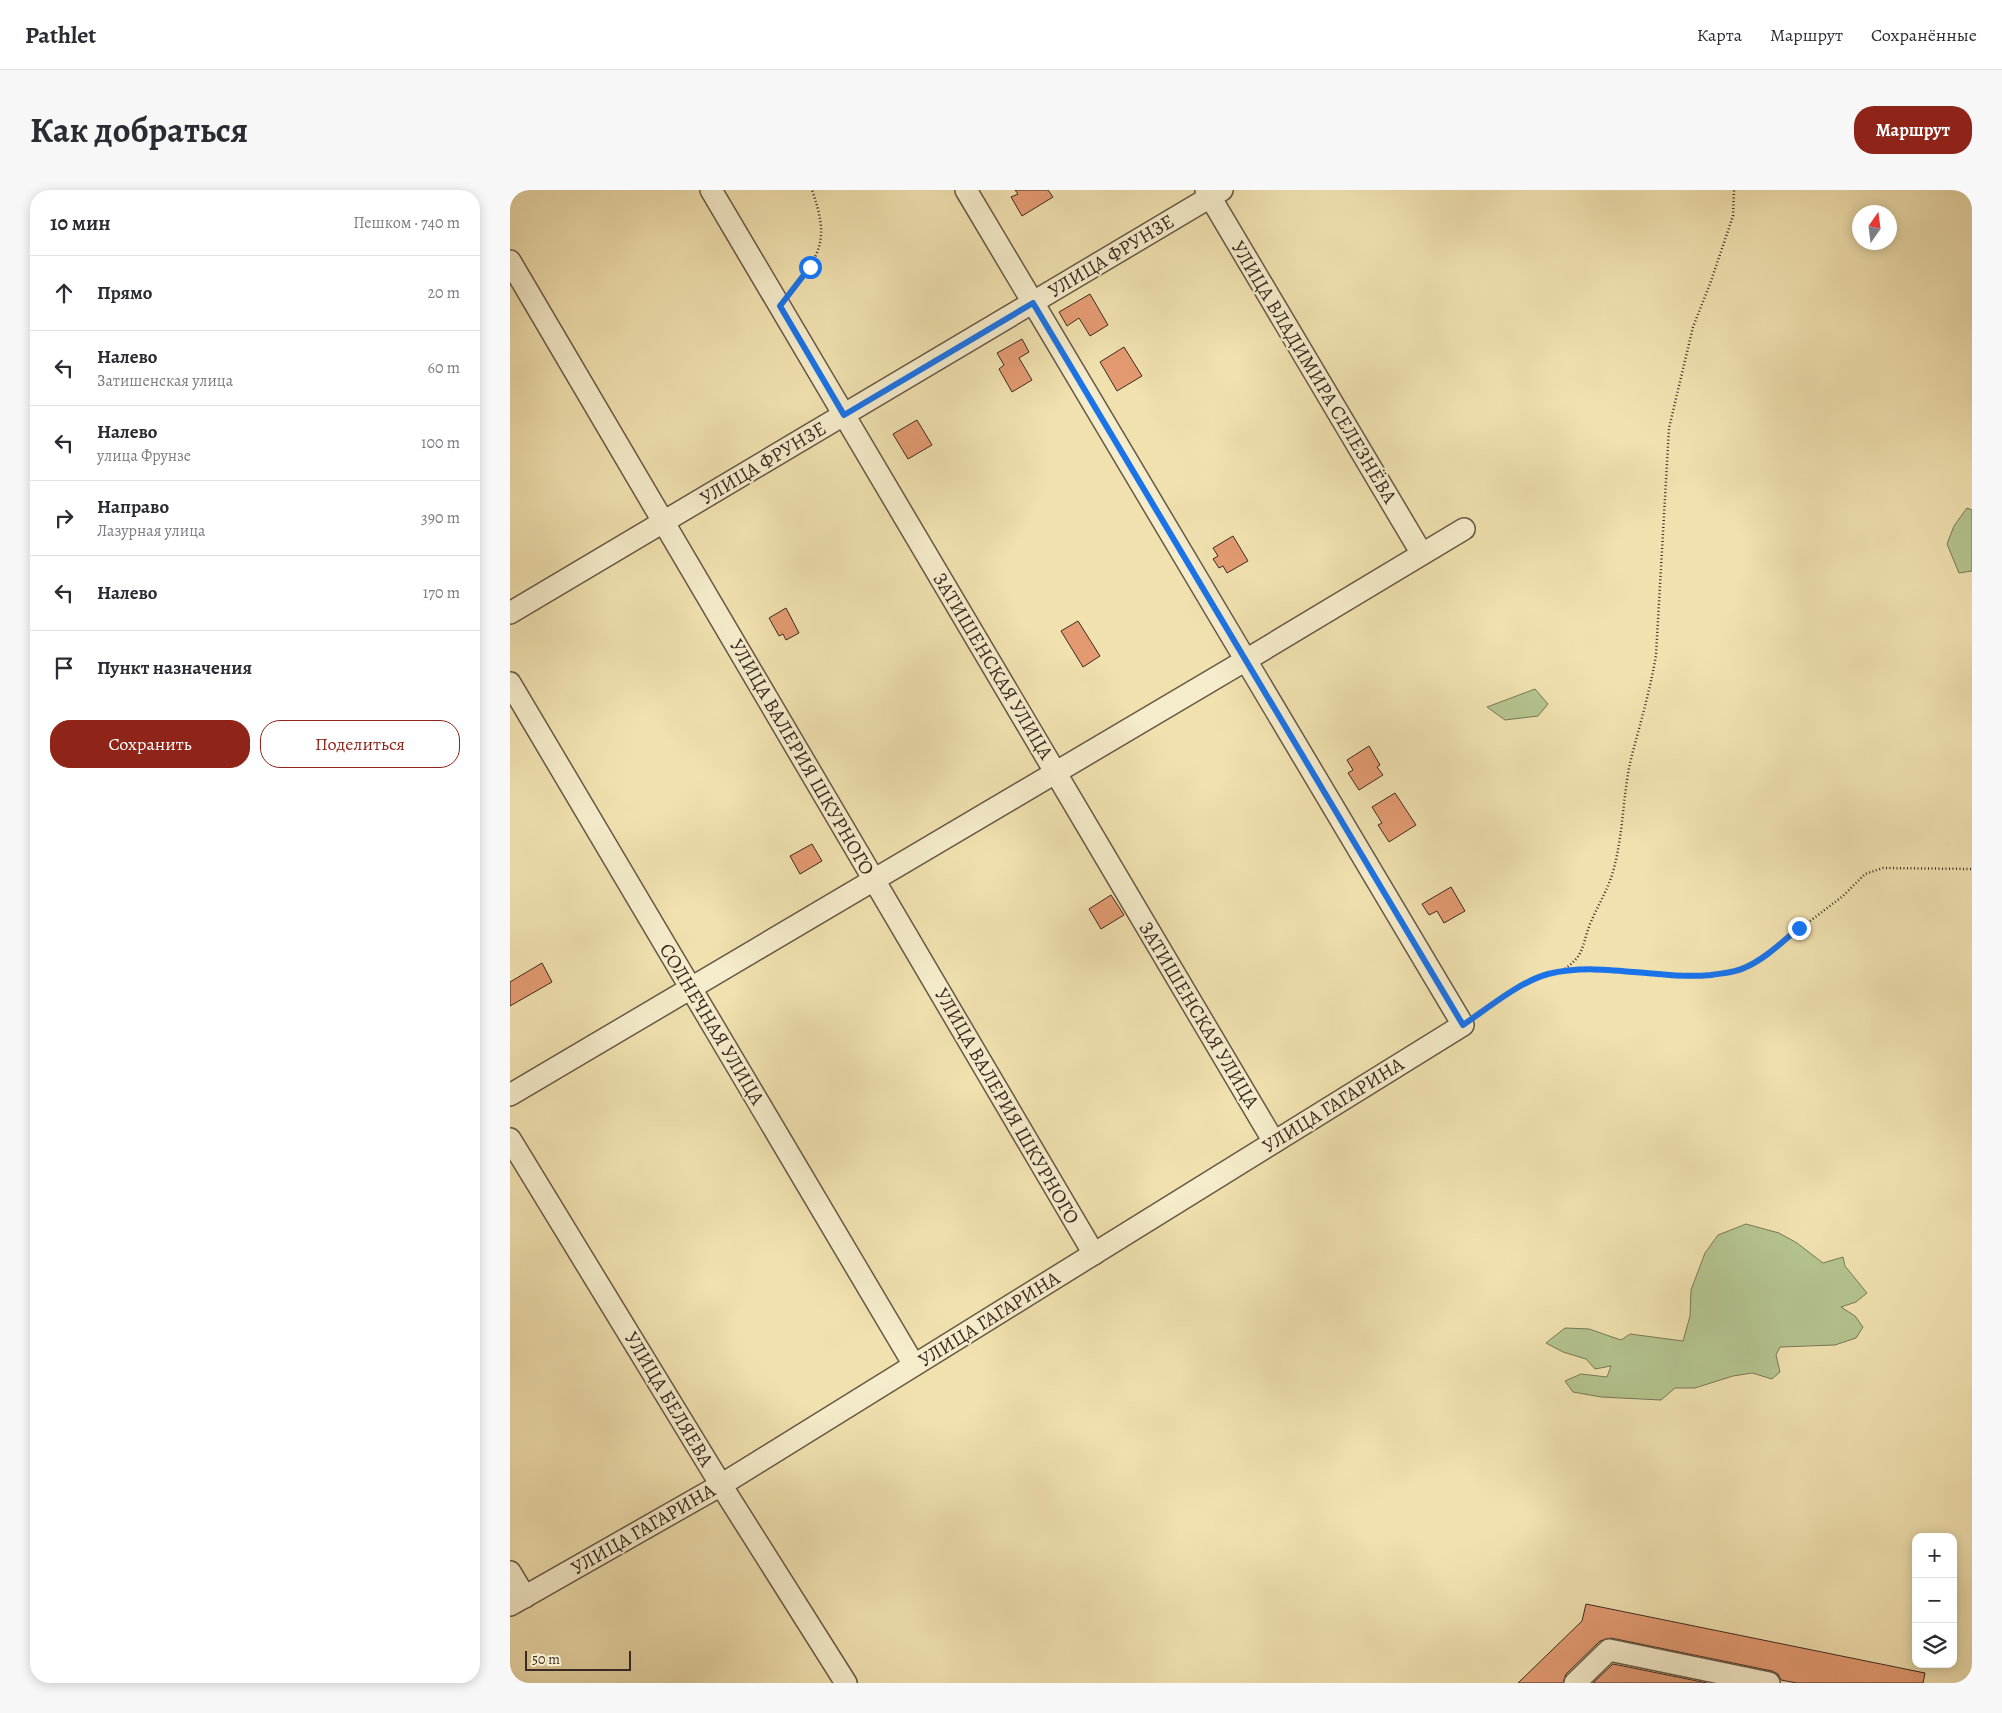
<!DOCTYPE html>
<html lang="ru">
<meta charset="utf-8">
<style>
body{margin:0;font-family:Alegreya,serif;background:#f7f7f7;color:#2b2b33}
.controls{position:absolute;right:15px;bottom:15px;display:grid;overflow:hidden;border-radius:10px;box-shadow:0 2px 12px #0003}
.controls button{width:45px;height:45px;display:grid;place-items:center;padding:0;border:0;border-bottom:1px solid #e1e1e2;background:#fff;color:#2b2b33;font:25px sans-serif}
.compass{position:absolute;left:1342px;top:15px;width:45px;height:45px;border-radius:50%;background:#fff;box-shadow:0 2px 12px #0003;rotate:14deg}
.scale{position:absolute;left:15px;bottom:12px;width:106px;box-sizing:border-box;padding-left:5px;border:2px solid #3b2a23;border-top:0;font-size:14px;line-height:18px;white-space:nowrap;color:#3b2a23;-webkit-text-stroke:4px #f5eccb;paint-order:stroke}
.stop{position:absolute;width:15px;height:15px;margin:-11px;border:4px solid #1a73e8;border-radius:50%;background:#fff}
.stop.end{background:#1a73e8;border-color:#fff;box-shadow:0 1px 5px #0008}
.list{margin:0;padding:0;list-style:none}
h2{display:flex;justify-content:space-between;align-items:center;height:65px;margin:0;padding:0 20px;font-size:21px}
h2 small{font-size:16px;font-weight:400;color:#7c7c81}
.list li{display:grid;grid-template-columns:32px 1fr auto;gap:15px;align-items:center;box-sizing:border-box;height:75px;padding:0 20px;border-top:1px solid #e1e1e2}
.list b{display:block;font-size:19px;white-space:nowrap}
.list p{margin:0;font-size:16px;white-space:nowrap;color:#7c7c81}
.list em{font-size:16px;font-style:normal;color:#7c7c81}
.actions{display:flex;gap:10px;padding:15px 20px}
.actions a{flex:1;padding:11px 0;border:1px solid #8f2418;border-radius:20px;text-align:center;font-size:18px;color:#8f2418}
.actions .main{background:#8f2418;color:#fff}
.icon{flex:none;width:28px;height:28px;fill:none;stroke:currentColor;stroke-width:2;stroke-linecap:round;stroke-linejoin:round}
.map{position:relative;flex:none;width:1462px;height:1493px;overflow:hidden;border-radius:20px}
header{display:flex;align-items:center;gap:30px;box-sizing:border-box;height:70px;padding:0 25px;background:#fff;border-bottom:1px solid #e1e1e2}
header strong{font-size:24px}
nav{display:flex;gap:28px;margin-inline-start:auto;font-size:18px}
.intro{display:flex;align-items:center;justify-content:space-between;box-sizing:border-box;height:120px;padding:0 30px}
h1{margin:0;font-size:35px}
.button{padding:12px 22px;border-radius:20px;background:#8f2418;color:#fff;font-size:18px;font-weight:700}
main{display:flex;gap:30px;padding:0 30px}
aside{flex:1;background:#fff;border-radius:20px;box-shadow:0 2px 12px #0003}
.map>svg:first-child{display:block}
.green{fill:#b4c48f;stroke:#787759}
.building{fill:#e39a71;stroke:#3b2a23}
.lines{fill:none;stroke-linecap:round;stroke-linejoin:round}
.minor-casing{stroke:#685846;stroke-width:24}
.path{stroke:#3b2a23;stroke-width:2.5;stroke-dasharray:1 2.5;stroke-linecap:butt}
.minor{stroke:#f5eccb;stroke-width:21}
.route{stroke:#1a73e8;stroke-width:6}
.labels{text-anchor:middle;dominant-baseline:central;stroke-width:4;stroke-linejoin:round;paint-order:stroke}
.street-label{font-size:20px;fill:#3b2a23;stroke:#f5eccb}
</style>
<header>
<strong>Pathlet</strong>
<nav><a>Карта</a><a>Маршрут</a><a>Сохранённые</a></nav>
</header>
<div class="intro"><h1>Как добраться</h1><a class="button">Маршрут</a></div>
<main>
<aside>
<h2>10 мин<small>Пешком · 740 m</small></h2>
<ul class="list">
<li><svg class="icon" aria-label="ahead" viewBox="0 0 24 24"><path d="M12 20V5M6 11l6-6 6 6"/></svg><div><b>Прямо</b></div><em>20 m</em></li>
<li><svg class="icon" aria-label="left" viewBox="0 0 24 24"><path d="M17 20v-9H6M10 6l-5 5 5 5"/></svg><div><b>Налево</b><p>Затишенская улица</p></div><em>60 m</em></li>
<li><svg class="icon" aria-label="left" viewBox="0 0 24 24"><path d="M17 20v-9H6M10 6l-5 5 5 5"/></svg><div><b>Налево</b><p>улица Фрунзе</p></div><em>100 m</em></li>
<li><svg class="icon" aria-label="right" viewBox="0 0 24 24"><path d="M7 20v-9h11M14 6l5 5-5 5"/></svg><div><b>Направо</b><p>Лазурная улица</p></div><em>390 m</em></li>
<li><svg class="icon" aria-label="left" viewBox="0 0 24 24"><path d="M17 20v-9H6M10 6l-5 5 5 5"/></svg><div><b>Налево</b></div><em>170 m</em></li>
<li><svg class="icon" aria-label="arrive" viewBox="0 0 24 24"><path d="M6 21V4h12l-3 4 3 4H6"/></svg><div><b>Пункт назначения</b></div></li>
</ul>
<div class="actions"><a class="main">Сохранить</a><a>Поделиться</a></div>
</aside>
<div class="map">
<svg width="1462" height="1493" viewBox="0 0 1462 1493">
<rect width="100%" height="100%" fill="#f0e1af"/>
<filter id="stains"><feTurbulence type="fractalNoise" baseFrequency=".004" numOctaves="4"/><feColorMatrix values="0 0 0 0 .2 0 0 0 0 .09 0 0 0 0 .02 0 0 0 .5 -.17"/></filter>
<radialGradient id="worn" r=".72"><stop offset=".6" stop-color="#630" stop-opacity="0"/><stop offset="1" stop-color="#630" stop-opacity=".3"/></radialGradient>
<g class="green">
<path d="M1457 318 1462 320V381L1449 383 1437 354 1444 336Z"/>
<path d="M1025 499 1038 514 1028 526 995 530 977 517Z"/>
<path d="M1236 1034 1269 1043 1287 1053 1313 1073 1333 1067 1335 1076 1357 1103 1346 1112 1331 1117 1345 1126 1353 1137 1346 1148 1325 1155 1270 1157 1266 1165 1270 1182 1262 1189 1242 1183 1223 1186 1185 1198H1165L1151 1210 1091 1207 1063 1202 1055 1191 1071 1184 1097 1187 1101 1176 1085 1179 1076 1169 1053 1162 1036 1153 1055 1138 1079 1139 1111 1150 1120 1144 1173 1151 1180 1126 1181 1100 1195 1063 1208 1045Z"/>
</g>
<g class="building">
<path d="M505 0H538L543 7 512 26 501 7 508 4Z"/>
<path d="M580 104 598 135 580 146 569 128 557 136 549 122Z"/>
<path d="M512 149 519 162 509 168 522 190 502 202 489 179 494 175 487 163Z"/>
<path d="M614 157 632 186 607 201 590 172Z"/>
<path d="M407 230 422 255 398 269 383 244Z"/>
<path d="M723 346 738 371 717 383 713 376 709 378 703 369 708 366 703 358Z"/>
<path d="M276 418 289 443 276 450 273 444 269 446 259 428Z"/>
<path d="M568 431 590 466 573 477 551 441Z"/>
<path d="M859 556 870 575 867 577 873 585 849 600 838 583 843 580 837 570Z"/>
<path d="M885 603 906 635 879 652 868 635 872 633 862 617Z"/>
<path d="M302 654 312 671 290 684 280 666Z"/>
<path d="M941 697 955 721 934 733 927 721 919 725 912 714Z"/>
<path d="M601 705 614 725 591 739 579 719Z"/>
<path d="M32 773 42 792 0 816V792Z"/>
<path d="M1076 1414 1415 1483 1413 1493H1287L1271 1490 1268 1484 1262 1481 1101 1448 1090 1451 1056 1484 1053 1493H1008L1072 1431Z"/>
<path d="M1103 1474 1197 1493H1083Z"/>
</g>
<g class="lines">
<g class="minor-casing">
<g id="minor">
<path d="M201 0 764 952"/>
<path d="M696 0 912 364"/>
<path d="M0 71 584 1064"/>
<path d="M0 423 712 0"/>
<path d="M0 493 404 1175"/>
<path d="M0 905 736 470 954 339"/>
<path d="M0 949 211 1295 336 1493"/>
<path d="M0 1382 15 1407"/>
<path d="M0 1415 211 1295 953 835 456 0"/>
<path d="M1065 1493 1099 1460 1259 1493"/>
</g>
</g>
<g class="path">
<path d="M282 101C312 63 319 48 302 0"/>
<path d="M1052 781C1075 765 1071 758 1080 734 1088 715 1099 698 1104 678 1113 644 1113 607 1120 573 1129 537 1140 502 1146 465L1159 238 1183 137 1200 94 1223 26 1224 0"/>
<path d="M967 825C988 811 1011 793 1036 785 1052 780 1069 780 1085 780 1138 781 1197 797 1246 772L1333 706 1355 684 1373 678 1462 679"/>
</g>
<use href="#minor" class="minor"/>
</g>
<g class="lines">
<path class="route" d="M300 77 270 116 334 225 523 113 953 835C978 818 1009 792 1038 784 1091 771 1147 790 1201 785 1212 783 1224 783 1234 778 1255 769 1272 752 1289 738"/>
</g>
<g class="labels">
<g class="street-label">
<text transform="translate(601 66) rotate(-31)">УЛИЦА ФРУНЗЕ</text>
<text transform="translate(804 182) rotate(59)">УЛИЦА ВЛАДИМИРА СЕЛЕЗНЁВА</text>
<text transform="translate(253 273) rotate(-31)">УЛИЦА ФРУНЗЕ</text>
<text transform="translate(483 476) rotate(59)">ЗАТИШЕНСКАЯ УЛИЦА</text>
<text transform="translate(292 567) rotate(60)">УЛИЦА ВАЛЕРИЯ ШКУРНОГО</text>
<text transform="translate(689 825) rotate(59)">ЗАТИШЕНСКАЯ УЛИЦА</text>
<text transform="translate(202 834) rotate(59)">СОЛНЕЧНАЯ УЛИЦА</text>
<text transform="translate(823 915) rotate(-32)">УЛИЦА ГАГАРИНА</text>
<text transform="translate(497 916) rotate(60)">УЛИЦА ВАЛЕРИЯ ШКУРНОГО</text>
<text transform="translate(479 1129) rotate(-32)">УЛИЦА ГАГАРИНА</text>
<text transform="translate(159 1209) rotate(59)">УЛИЦА БЕЛЯЕВА</text>
<text transform="translate(133 1339) rotate(-30)">УЛИЦА ГАГАРИНА</text>
</g>
</g>
<rect width="100%" height="100%" filter="url(#stains)"/>
<rect width="100%" height="100%" fill="url(#worn)"/>
</svg>
<div class="controls">
<button>+</button>
<button>−</button>
<button><svg class="icon" aria-label="layers" viewBox="0 0 24 24"><path d="M12 4l9 5-9 5-9-5zM3 14l9 5 9-5"/></svg></button>
</div>
<svg class="compass" viewBox="-18 -18 36 36"><path d="M0-13l5 13h-10z" fill="#e53935"/><path d="M0 13l5-13h-10z" fill="#7c7c81"/></svg>
<div class="scale">50 m</div>
<div class="stop" style="left:300px;top:77px"></div>
<div class="stop end" style="left:1289px;top:738px"></div>
</div>
</main>
